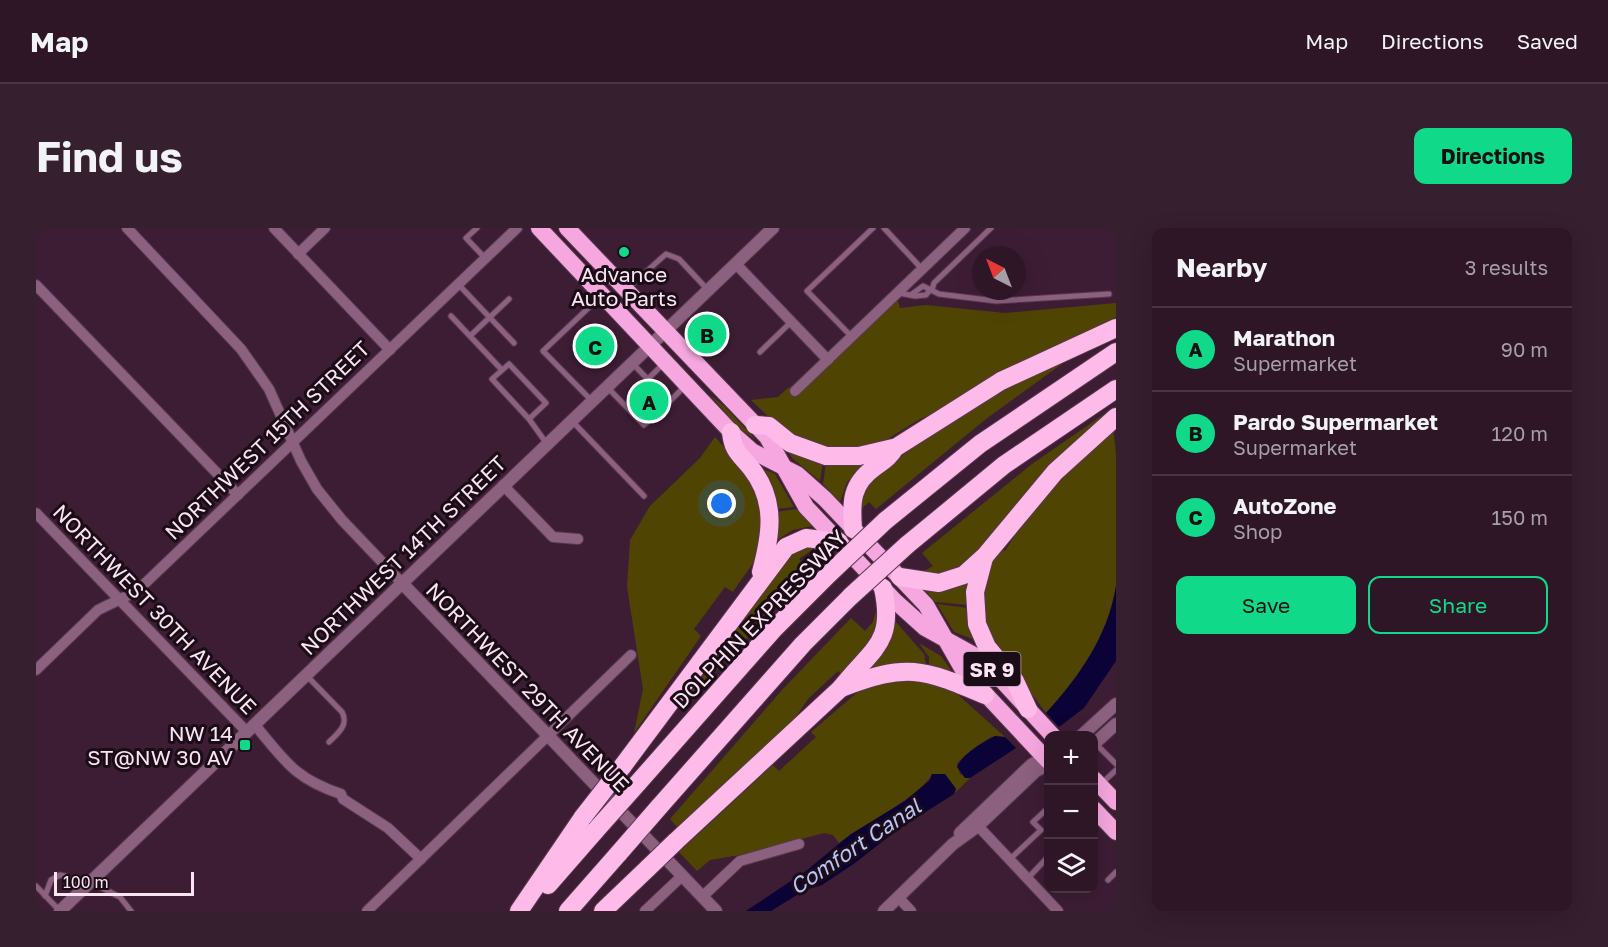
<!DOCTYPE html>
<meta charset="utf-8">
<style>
body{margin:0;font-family:"Golos Text",sans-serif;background:#361f2f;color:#f1f3f6}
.controls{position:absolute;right:18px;bottom:18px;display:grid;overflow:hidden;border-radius:12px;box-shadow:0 6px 24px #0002}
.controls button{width:54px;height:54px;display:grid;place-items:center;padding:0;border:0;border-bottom:2px solid #493544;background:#2e1627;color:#f1f3f6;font:30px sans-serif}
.compass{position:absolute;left:936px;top:18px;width:54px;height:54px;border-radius:50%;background:#2e1627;box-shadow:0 6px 24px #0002;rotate:318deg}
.scale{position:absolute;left:18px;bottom:15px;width:140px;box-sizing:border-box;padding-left:6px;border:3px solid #fae4f2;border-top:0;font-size:16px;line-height:21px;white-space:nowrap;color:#fae4f2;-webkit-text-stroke:4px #1b0d17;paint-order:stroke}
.you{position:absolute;left:686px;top:276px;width:21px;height:21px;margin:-15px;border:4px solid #fff;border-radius:50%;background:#1a73e8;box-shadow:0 0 0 9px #1a73e833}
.badge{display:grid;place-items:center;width:39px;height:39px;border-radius:50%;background:#11d98a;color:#111;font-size:20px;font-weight:700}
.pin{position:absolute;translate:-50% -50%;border:3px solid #fff;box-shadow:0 2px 6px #0006}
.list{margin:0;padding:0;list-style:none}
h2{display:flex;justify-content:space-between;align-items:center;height:78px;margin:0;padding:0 24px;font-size:26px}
h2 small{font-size:20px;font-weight:400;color:#a79fa7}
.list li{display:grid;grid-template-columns:39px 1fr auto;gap:18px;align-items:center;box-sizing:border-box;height:84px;padding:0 24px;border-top:2px solid #493544}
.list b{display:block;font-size:22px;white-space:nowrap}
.list p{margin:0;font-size:20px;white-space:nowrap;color:#a79fa7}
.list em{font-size:20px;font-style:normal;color:#a79fa7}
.actions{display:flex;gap:12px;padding:18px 24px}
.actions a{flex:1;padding:14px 0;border:2px solid #11d98a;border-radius:12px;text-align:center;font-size:21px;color:#11d98a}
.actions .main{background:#11d98a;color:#111}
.icon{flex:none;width:33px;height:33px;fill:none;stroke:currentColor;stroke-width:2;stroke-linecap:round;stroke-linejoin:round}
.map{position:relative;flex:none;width:1080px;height:683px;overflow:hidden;border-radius:12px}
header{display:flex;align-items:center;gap:36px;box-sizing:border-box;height:84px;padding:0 30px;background:#2e1627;border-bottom:2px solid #493544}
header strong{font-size:28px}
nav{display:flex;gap:33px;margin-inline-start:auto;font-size:21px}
.intro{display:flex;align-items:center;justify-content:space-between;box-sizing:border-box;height:144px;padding:0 36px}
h1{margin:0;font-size:42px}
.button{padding:15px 27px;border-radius:12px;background:#11d98a;color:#111;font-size:21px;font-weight:700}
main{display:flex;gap:36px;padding:0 36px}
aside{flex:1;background:#2e1627;border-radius:12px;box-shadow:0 6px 24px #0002}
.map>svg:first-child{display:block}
.green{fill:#504403}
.water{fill:#0b0238}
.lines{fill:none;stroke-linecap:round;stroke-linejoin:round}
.service-casing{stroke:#57394f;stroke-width:7}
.minor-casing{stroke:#57394f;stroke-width:12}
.tertiary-casing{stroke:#57394f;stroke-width:14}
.trunk-casing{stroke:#57394f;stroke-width:18}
.motorway-casing{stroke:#57394f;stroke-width:20}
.service{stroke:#8c607f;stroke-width:5}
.minor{stroke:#8c607f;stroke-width:10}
.tertiary{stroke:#8c607f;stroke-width:12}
.trunk{stroke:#f6a7df;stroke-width:16}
.motorway{stroke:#febbe9;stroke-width:18}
.motorway-bridge-casing{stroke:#57394f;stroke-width:20;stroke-linecap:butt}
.motorway-bridge{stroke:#febbe9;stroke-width:18}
.poi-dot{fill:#11d98a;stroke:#1b0d17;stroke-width:2}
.labels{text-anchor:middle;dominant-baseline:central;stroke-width:6;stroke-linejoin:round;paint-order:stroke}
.shield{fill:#1b0d17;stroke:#b7a4b0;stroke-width:1.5}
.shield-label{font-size:20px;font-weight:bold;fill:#fae4f2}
.poi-label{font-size:21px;fill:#fae4f2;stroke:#1b0d17}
.street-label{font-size:21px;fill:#fae4f2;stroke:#1b0d17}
.water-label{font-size:22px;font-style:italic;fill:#bac2f8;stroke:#1b0d17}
</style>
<header>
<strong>Map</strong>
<nav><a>Map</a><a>Directions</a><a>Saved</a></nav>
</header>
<div class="intro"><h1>Find us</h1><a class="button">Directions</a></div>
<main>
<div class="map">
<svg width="1080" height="683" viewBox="0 0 1080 683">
<rect width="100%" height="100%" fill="#3d1d34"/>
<g class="green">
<path d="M861 71 864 80 890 77 969 85 1080 75V89L979 137 910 180 884 191 837 220 815 225 761 212 742 198 715 172 742 169 753 159 760 168Z"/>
<path d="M1049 119 950 191 840 281 833 274 825 281 822 270 833 251 897 206 911 191Z"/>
<path d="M674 167 688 178 720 212 704 201Z"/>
<path d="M1074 182 1076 186 930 340 917 349 886 344 897 338 886 325 996 236Z"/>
<path d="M1077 199 1080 226V358C1072 408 1043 449 1010 485L950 404 943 362 954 337 965 321 969 323C998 275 1036 238 1077 199Z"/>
<path d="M679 209C709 242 739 275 722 325 717 338 704 352 697 364L689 359 658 401 665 408 598 505 607 461 591 359 594 312 614 278 664 230Z"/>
<path d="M751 221 787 233 784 253 756 230Z"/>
<path d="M790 234 832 235 811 254 804 274 787 256Z"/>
<path d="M725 240 739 246 758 279 740 281Z"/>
<path d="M760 281 776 298 757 302 741 312 740 284Z"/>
<path d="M763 318 789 320 786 323 777 321 763 331 774 342 659 466 656 463 750 333V328Z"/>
<path d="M934 350 932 377 899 374 889 362Z"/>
<path d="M901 376 932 380 939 412 918 404Z"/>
<path d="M844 382 843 403 805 446 802 443 772 471 757 493 641 599 634 591 746 462 815 390 829 403 837 394 840 383Z"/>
<path d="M860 394 888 426 890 437 830 443 855 411Z"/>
<path d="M883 415 905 428 917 445 893 437V429Z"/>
<path d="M875 448 919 464 969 509C965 509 962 507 959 508 951 509 925 530 921 536L924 546 934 550 918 566 920 561 909 546H896C886 567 825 599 803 615L797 607 788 605 704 627 674 632 661 643 643 624 737 537 743 543 780 509 775 504 830 457Z"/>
</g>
<g class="water">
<path d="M1080 358V433L1048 480 1023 499 1010 485C1043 449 1072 408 1080 358Z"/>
<path d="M959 508 969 509 980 520 934 550H929L921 539C926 526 946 515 959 508Z"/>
<path d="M896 546H909L920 561 918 566 861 602 819 635 786 657 769 662 735 683H710L770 643 815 606 869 573 894 552Z"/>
</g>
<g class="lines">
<g class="service-casing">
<g id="service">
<path d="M441 0 430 10 449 30"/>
<path d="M848 0 887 42"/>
<path d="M422 56 478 115"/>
<path d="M591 61 630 26 643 31 671 61"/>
<path d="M896 62 898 55 955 0"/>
<path d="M863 65 879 68 890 67 894 62"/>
<path d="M876 66 887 58 903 66 960 73 1073 66"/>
<path d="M415 88 466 142"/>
<path d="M434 108 473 71"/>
<path d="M816 109 771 63 837 0"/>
<path d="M724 124 755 94"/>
<path d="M596 135 633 173"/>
<path d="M612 151 628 135"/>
<path d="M571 159 608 197 620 186"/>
<path d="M555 172 507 123 565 68"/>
<path d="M630 177 650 157"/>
<path d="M493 191 510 175 473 136 456 151 493 191 511 216"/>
<path d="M536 193 608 268"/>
<path d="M270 447 306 484C313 497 302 505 293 514"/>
<path d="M1060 516 1080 536"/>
<path d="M1065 556 1080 542"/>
<path d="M973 632 1005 602 997 594 1012 580"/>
<path d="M991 651 1012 629"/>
<path d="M1072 652 1080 644"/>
<path d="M56 655 84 669 95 683"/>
<path d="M0 658 24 683"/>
<path d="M9 668 15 652 24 647 29 648 45 663"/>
</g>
</g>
<g class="minor-casing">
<g id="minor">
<path d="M91 0 205 121 233 161 265 233 281 261 306 292 366 355"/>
<path d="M238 0 354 122"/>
<path d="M262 26 289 0"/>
<path d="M700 36 792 132"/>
<path d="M0 57 202 267"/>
<path d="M759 163 929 0"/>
<path d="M467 257 517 309 542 311"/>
<path d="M0 285 211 504"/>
<path d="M0 442 62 382 101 363 481 0"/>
<path d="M219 497C249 533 259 551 305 566L307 571 352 600 385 631"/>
<path d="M942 598 1022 683"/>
<path d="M666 669 704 633 763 616"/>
<path d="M862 669 875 683"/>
<path d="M331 683 595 427"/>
<path d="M609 683 646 648"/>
</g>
</g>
<g class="tertiary-casing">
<g id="tertiary">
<path d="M366 355 680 683"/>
<path d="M1045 508 1080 476"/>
<path d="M1058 516 1080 496"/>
<path d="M924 605 995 537 1012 527"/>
<path d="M24 683 737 0"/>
<path d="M848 683 917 616 942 598 1000 543 1012 537"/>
</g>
</g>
<g class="trunk-casing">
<g id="trunk">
<path d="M503 0 698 207 716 223 761 246 789 271 890 377 927 442 1012 533"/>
<path d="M531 0 731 209 770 279 859 373 889 400 947 432 1017 508"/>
<path d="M1058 551 1080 574"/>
<path d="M1058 581 1080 604"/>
</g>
</g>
<g class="motorway-casing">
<g id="motorway">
<path d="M719 197 733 198 754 215 790 228H823L857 220"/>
<path d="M695 204C697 224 704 226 715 240 741 273 735 307 725 344"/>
<path d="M849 293 944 216 1080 124"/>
<path d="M817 301C815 274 815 256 839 239 847 233 854 229 859 220L965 153 1080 100"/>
<path d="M871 317 968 237 1080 161"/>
<path d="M948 330 939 364 941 396 951 419 979 453 992 481"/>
<path d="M864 349 903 355 928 347 949 328 1019 244 1080 189"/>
<path d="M805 460C871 435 885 440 949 467"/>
<path d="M586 539 750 319 770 310 803 314"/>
<path d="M601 556 737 402 793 346"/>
<path d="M623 579 767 416 815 368"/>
<path d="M639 614 805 460C836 420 859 416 847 360"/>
<path d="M512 657 560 602"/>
<path d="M483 683 547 589"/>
<path d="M532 683 583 625"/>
<path d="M567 683 612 640"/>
</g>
</g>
<use href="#service" class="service"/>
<use href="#minor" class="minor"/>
<use href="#tertiary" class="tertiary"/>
<use href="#trunk" class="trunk"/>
<use href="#motorway" class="motorway"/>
<g class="motorway-bridge-casing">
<g id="motorway-bridge">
<path d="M793 346 849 293"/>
<path d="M815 368 871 317"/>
<path d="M547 589 586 539"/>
<path d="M560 602 601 556"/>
<path d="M583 625 623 579"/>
<path d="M612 640 639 614"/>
</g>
</g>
<use href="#motorway-bridge" class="motorway-bridge"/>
</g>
<g class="poi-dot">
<circle cx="588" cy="24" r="6"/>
<rect x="203" y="511" width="12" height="12" rx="3"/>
</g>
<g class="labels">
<rect class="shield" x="927.5" y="424" width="57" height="34" rx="4.5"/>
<g class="shield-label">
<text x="956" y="441">SR 9</text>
</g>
<g class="poi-label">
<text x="588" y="46">Advance<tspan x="588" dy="24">Auto Parts</tspan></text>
<text x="197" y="505" text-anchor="end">NW 14<tspan x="197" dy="24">ST@NW 30 AV</tspan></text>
</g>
<g class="street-label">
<text transform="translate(231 212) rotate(-44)">NORTHWEST 15TH STREET</text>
<text transform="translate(367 327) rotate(-44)">NORTHWEST 14TH STREET</text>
<text transform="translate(119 381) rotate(46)">NORTHWEST 30TH AVENUE</text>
<text transform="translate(723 391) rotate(-46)">DOLPHIN EXPRESSWAY</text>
<text transform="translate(492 459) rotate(46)">NORTHWEST 29TH AVENUE</text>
</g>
<g class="water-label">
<text transform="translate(819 618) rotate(-34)">Comfort Canal</text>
</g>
</g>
</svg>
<div class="controls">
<button>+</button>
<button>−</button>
<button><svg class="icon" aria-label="layers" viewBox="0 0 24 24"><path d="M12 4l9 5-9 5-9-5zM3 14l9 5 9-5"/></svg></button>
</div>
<svg class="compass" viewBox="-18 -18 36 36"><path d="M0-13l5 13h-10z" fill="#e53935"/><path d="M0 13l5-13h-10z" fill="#a79fa7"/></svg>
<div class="scale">100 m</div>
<div class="you"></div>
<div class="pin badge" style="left:613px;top:173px">A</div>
<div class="pin badge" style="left:671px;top:106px">B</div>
<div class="pin badge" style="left:559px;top:118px">C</div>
</div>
<aside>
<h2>Nearby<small>3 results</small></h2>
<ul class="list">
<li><span class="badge">A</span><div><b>Marathon</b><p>Supermarket</p></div><em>90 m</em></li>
<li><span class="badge">B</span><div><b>Pardo Supermarket</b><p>Supermarket</p></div><em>120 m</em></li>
<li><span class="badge">C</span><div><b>AutoZone</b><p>Shop</p></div><em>150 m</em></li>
</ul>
<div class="actions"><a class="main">Save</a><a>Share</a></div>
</aside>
</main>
